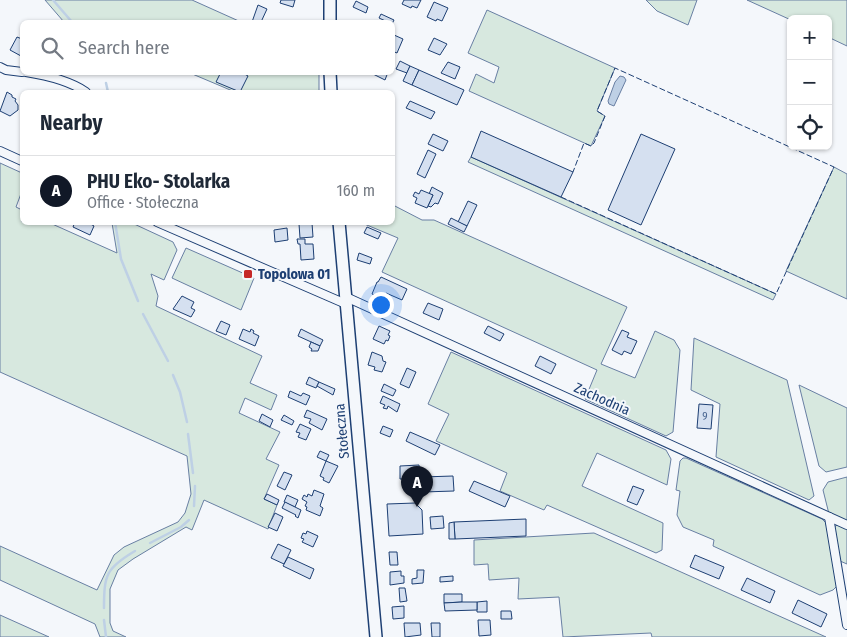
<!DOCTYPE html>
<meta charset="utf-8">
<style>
body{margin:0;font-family:"Fira Sans Condensed",sans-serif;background:#f2f2f3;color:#1f2937}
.controls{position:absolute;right:15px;top:15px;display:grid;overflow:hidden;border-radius:8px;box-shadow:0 1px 4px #0004}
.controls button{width:45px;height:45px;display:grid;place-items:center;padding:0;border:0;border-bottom:1px solid #e0e1e3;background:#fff;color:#1f2937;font:25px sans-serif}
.you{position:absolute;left:380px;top:304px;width:18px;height:18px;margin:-12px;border:4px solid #fff;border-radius:50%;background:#1a73e8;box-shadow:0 0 0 8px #1a73e833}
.badge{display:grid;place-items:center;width:32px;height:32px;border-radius:50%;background:#111827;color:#fff;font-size:16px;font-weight:700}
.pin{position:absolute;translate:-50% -41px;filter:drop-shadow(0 1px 2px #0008)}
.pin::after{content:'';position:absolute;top:26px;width:18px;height:15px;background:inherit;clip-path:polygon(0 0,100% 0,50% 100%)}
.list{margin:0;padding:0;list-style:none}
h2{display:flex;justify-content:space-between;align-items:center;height:65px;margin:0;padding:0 20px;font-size:21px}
h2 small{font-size:16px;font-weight:400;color:#747a83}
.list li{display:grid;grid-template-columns:32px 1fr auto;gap:15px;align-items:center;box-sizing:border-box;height:70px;padding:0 20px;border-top:1px solid #e0e1e3}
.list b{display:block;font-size:19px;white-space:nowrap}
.list p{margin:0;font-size:16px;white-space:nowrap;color:#747a83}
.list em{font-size:16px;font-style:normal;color:#747a83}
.icon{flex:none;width:28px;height:28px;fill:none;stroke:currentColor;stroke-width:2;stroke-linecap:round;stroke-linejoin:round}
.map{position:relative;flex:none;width:847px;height:637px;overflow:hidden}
.search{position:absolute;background:#fff;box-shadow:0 1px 4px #0004;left:20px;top:20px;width:375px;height:55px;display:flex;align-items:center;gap:12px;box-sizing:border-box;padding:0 18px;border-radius:8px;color:#747a83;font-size:19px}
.panel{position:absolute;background:#fff;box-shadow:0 1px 4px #0004;left:20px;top:90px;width:375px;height:135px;border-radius:8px}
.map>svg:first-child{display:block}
.green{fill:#d7e8df;stroke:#687fa3}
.water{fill:#bed0e5;stroke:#687fa3}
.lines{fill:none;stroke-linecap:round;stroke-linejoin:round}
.stream{stroke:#bed0e5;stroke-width:2.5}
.building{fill:#d5e0f0;stroke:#1d3f73}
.street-casing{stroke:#1d3f73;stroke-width:10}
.secondary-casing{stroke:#1d3f73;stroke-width:14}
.street{stroke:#f4f7fb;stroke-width:8}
.secondary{stroke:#f4f7fb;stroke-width:11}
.fence{stroke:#1d3f73;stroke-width:1;stroke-dasharray:6 2.5;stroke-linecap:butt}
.poi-dot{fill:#c62828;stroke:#f4f7fb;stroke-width:2}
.labels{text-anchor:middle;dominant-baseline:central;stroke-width:4;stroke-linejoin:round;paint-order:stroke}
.number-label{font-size:11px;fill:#4b6792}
.poi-label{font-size:14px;font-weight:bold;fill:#1d3f73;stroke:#f4f7fb;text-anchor:start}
.street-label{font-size:14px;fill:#1d3f73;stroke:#f4f7fb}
</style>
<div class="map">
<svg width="847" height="637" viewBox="0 0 847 637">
<rect width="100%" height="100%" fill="#f4f7fb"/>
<g class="green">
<path d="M45 0H192L241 22H64Z"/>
<path d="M646 0H697L688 25 657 11Z"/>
<path d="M747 0H847V46L828 37V19L791 20Z"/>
<path d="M487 10 615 68 597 111 605 116 591 146 469 91 476 74 494 83 499 67 468 53Z"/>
<path d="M190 73H319V92H235Z"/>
<path d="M471 157 776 294 773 300 468 162Z"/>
<path d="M0 163 22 173V191L16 207 22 210V222L50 223 117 253 112 223H132L173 242 177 250 164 280 151 274 158 296 156 306 262 356 250 383 277 395 271 410 245 398 239 413 280 432 266 459 279 465 264 499 277 505 268 529 204 500 192 530 186 527 133 559 118 570 110 589V623L113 631 126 637H100L95 624 0 580V546L97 590 114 555 124 547 178 522 185 513 191 494 187 456 0 372Z"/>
<path d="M834 167 847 174V299L786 271Z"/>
<path d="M393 205 422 220H434L627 307 601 364 635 378 655 331 674 340 680 350 673 432 666 436 585 399 597 370 382 272 398 238 362 223 392 222Z"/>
<path d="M186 248 254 278 241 310 172 278Z"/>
<path d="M694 338 787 380 814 496 809 500 716 457 720 404 691 390Z"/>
<path d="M451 352 666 450 671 459 667 485 597 453 582 486 663 523 662 550 656 553 547 505 544 510 500 491 507 473 436 441 449 414 428 404Z"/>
<path d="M799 385 847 408V467L826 472 819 466Z"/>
<path d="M683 458H686L822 519 826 523 837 586 833 590 820 595 713 546 714 540 683 527 677 515 680 491 676 490 680 461Z"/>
<path d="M847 477V522L829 514 823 490 828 482Z"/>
<path d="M839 524 847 528V564L840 561 834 527Z"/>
<path d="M594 533 826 637H652L651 633 563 637 559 597 518 599 519 578 489 580 488 564 474 565V540Z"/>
<path d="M0 615 49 637H0Z"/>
</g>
<path class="water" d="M620 76 624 77 626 80 614 106 609 104 608 101 615 82Z"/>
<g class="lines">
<g class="stream">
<path d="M53 0 72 22"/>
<path d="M106 83 108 92"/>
<path d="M115 222 121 259 138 301"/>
<path d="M143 314 168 361"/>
<path d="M173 375 180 392 187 422"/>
<path d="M188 434 193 473"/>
<path d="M194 506 195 486"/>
<path d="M150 543 181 527 189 520"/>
<path d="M104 608C104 575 106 568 135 551"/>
<path d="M104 620 106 637"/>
</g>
</g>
<g class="building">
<path d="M281 0H295L293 7 280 3Z"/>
<path d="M404 0H421L417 8 412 6 411 8 402 4Z"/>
<path d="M356 1 368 7 366 13 353 7Z"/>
<path d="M434 2 448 8 442 21 437 19 436 21 427 17Z"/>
<path d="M258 5 267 9 261 22H252Z"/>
<path d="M381 14 394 20 392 24 379 18Z"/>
<path d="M394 35 403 39 397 53 392 51V39Z"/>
<path d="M17 37 22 39 21 56 10 50Z"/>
<path d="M434 38 447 44 440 55 428 50Z"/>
<path d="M400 61 410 66 407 73 396 69Z"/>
<path d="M448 62 460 67 455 79 441 73Z"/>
<path d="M410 66 419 70 412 85 403 81Z"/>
<path d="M419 70 464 90 457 105 412 85Z"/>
<path d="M221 72H241L248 76 240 92 216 82Z"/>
<path d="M369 72H388L385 80Z"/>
<path d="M7 92 12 95V97L16 99 15 101 18 105V110L10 116 0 111Z"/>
<path d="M410 101 435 112 431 119 406 108Z"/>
<path d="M481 131 573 172 561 197 471 157Z"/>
<path d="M433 134 448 141 443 151 428 144Z"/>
<path d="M641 134 675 149 641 225 608 210Z"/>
<path d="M428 150 436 154 425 178 417 174Z"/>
<path d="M432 187 443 193 438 204 435 203 431 207 428 206 433 195 429 194Z"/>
<path d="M421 190 433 195 427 208 415 203 417 198 413 196 415 192 419 194Z"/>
<path d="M468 201 477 205 467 226 458 222Z"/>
<path d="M451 218 467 226 464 232 448 224Z"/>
<path d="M75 222H87L94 226 90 235 73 227Z"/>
<path d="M312 223 313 237 300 238 299 224Z"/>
<path d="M367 227 381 233 378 239 364 233Z"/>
<path d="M287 228 288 240 275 242 274 230Z"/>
<path d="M297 239H305V244H313L314 259 301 260 300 244H298Z"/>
<path d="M359 253 372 258 370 264 357 260Z"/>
<path d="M381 277 407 289 402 300 386 293 383 299 372 294 377 282H378Z"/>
<path d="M182 296 194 302 191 308 195 310 191 317 173 309Z"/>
<path d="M428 303 443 309 439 320 423 313Z"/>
<path d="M221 321 230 325 226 335 216 331Z"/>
<path d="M379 326 390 331 388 335 390 336 388 341 386 340 384 344 373 339Z"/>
<path d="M488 326 504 334 500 341 484 333Z"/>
<path d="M243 329 250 332 251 329 254 331 253 333 259 336 255 346 239 339Z"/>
<path d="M301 329 323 340 320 346 298 336Z"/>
<path d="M622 330 629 333 627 337 637 341 631 354 624 351 622 355 612 350Z"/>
<path d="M311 342 320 346 318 351H311L312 349 309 347Z"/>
<path d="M372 352 382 356 383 361 386 362 382 372 374 370 375 367 368 365Z"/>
<path d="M540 356 556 364 551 374 535 366Z"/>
<path d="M407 368 416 372 409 388 400 384Z"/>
<path d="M309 377 319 382 316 388 306 384Z"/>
<path d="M319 382 335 389 333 395 317 386Z"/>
<path d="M384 384 396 390 393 396 381 391Z"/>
<path d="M290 391 301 396 303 393 310 396 306 405 288 397Z"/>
<path d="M383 396 400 404 397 412 388 406 387 409 383 408 385 405 380 403Z"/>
<path d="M699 404 713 405 711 429 697 428Z"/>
<path d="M307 410 327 419 322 430 309 423 311 419 304 417Z"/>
<path d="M262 414 273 420 270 427 259 421Z"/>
<path d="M284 415 294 421 292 425 281 420Z"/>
<path d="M300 424 311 429 306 440 298 437 300 433 296 432Z"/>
<path d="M383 426 393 430 390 437 380 433Z"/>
<path d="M410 432 440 445 435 455 406 441Z"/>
<path d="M320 451 329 455 326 461 317 457Z"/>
<path d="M326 461 338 466 329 483 323 480 324 478 320 476Z"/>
<path d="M419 465 420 481H407L408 479H400V466Z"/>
<path d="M284 472 292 475 285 490 277 486Z"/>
<path d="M453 476 454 491 423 492 422 477Z"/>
<path d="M474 481 510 496 505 507 469 491Z"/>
<path d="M633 486 644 490 637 505 627 501Z"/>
<path d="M314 490 324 494 320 506 323 508 320 516 306 510 307 507 305 506 307 502 302 499 304 495 307 497 308 494 312 496Z"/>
<path d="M267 494 279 500 277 505 264 499Z"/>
<path d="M287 495 298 500 295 507 284 502Z"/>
<path d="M285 502 301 510 298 518 295 516 296 515 282 508Z"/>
<path d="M415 503 422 510 423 534 389 536 387 504Z"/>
<path d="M275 513 283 517 277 531 268 527Z"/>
<path d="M443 516 444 528 431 529 430 517Z"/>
<path d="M526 519V536L455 539 454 522Z"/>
<path d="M454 522 455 539H449V523Z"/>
<path d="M307 531 318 536 313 547 302 542 304 539 301 538 303 533 306 534Z"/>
<path d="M278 544 291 550 284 564 271 558Z"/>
<path d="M389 552H397L398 565H390Z"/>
<path d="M695 555 724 567 719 579 690 567Z"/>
<path d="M288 557 314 569 310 579 283 566Z"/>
<path d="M417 570H424L423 583 412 584V579L417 578Z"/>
<path d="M401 571V576H404V583L390 585V572Z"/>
<path d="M453 576V581L440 582V577Z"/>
<path d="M747 578 775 591 770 603 741 590Z"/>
<path d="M399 588H405L407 601 400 602Z"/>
<path d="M444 594H462V602L444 603Z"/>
<path d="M798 600 827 614 821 627 792 613Z"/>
<path d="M487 601V612H477V602Z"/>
<path d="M462 602H477V610L445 611 444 603Z"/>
<path d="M404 606V618L393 619 392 607Z"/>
<path d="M501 611H511L512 619H501Z"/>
<path d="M478 620H490L491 635 479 636Z"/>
<path d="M404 623H420L421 635 405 637Z"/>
<path d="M431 623H440V637H432Z"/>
</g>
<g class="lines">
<g class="street-casing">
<g id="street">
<path d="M0 67 6 70 22 72"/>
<path d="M26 72C45 75 70 81 86 92"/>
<path d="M0 151 22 161"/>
<path d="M157 222 346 304"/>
<path d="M346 297 847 525"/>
<path d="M829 517 847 625"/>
</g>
</g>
<g class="secondary-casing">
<g id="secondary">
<path d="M330 0V22"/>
<path d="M330 72 331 92"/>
<path d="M339 222 376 637"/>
</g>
</g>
<use href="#street" class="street"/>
<use href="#secondary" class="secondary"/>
<path class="fence" d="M561 197 776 294 834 167 615 68 597 111 605 116 594 143 591 146 584 143 573 172"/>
</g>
<rect class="poi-dot" x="243" y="269" width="10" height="10" rx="2.5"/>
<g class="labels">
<g class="number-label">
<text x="705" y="416">9</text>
</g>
<g class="poi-label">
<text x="258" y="274">Topolowa 01</text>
</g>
<g class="street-label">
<text transform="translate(602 399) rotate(24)">Zachodnia</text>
<text transform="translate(342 431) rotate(-95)">Stołeczna</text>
</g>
</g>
</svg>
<div class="controls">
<button>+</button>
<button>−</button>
<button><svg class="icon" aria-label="locate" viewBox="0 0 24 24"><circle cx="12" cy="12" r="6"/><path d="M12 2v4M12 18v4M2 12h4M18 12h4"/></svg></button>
</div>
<div class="you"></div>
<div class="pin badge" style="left:417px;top:507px">A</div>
<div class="search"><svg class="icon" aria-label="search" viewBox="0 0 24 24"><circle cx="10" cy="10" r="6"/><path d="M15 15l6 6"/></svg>Search here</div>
<section class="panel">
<h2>Nearby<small></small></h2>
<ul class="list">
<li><span class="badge">A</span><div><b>PHU Eko- Stolarka</b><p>Office · Stołeczna</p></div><em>160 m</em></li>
</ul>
</section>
</div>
